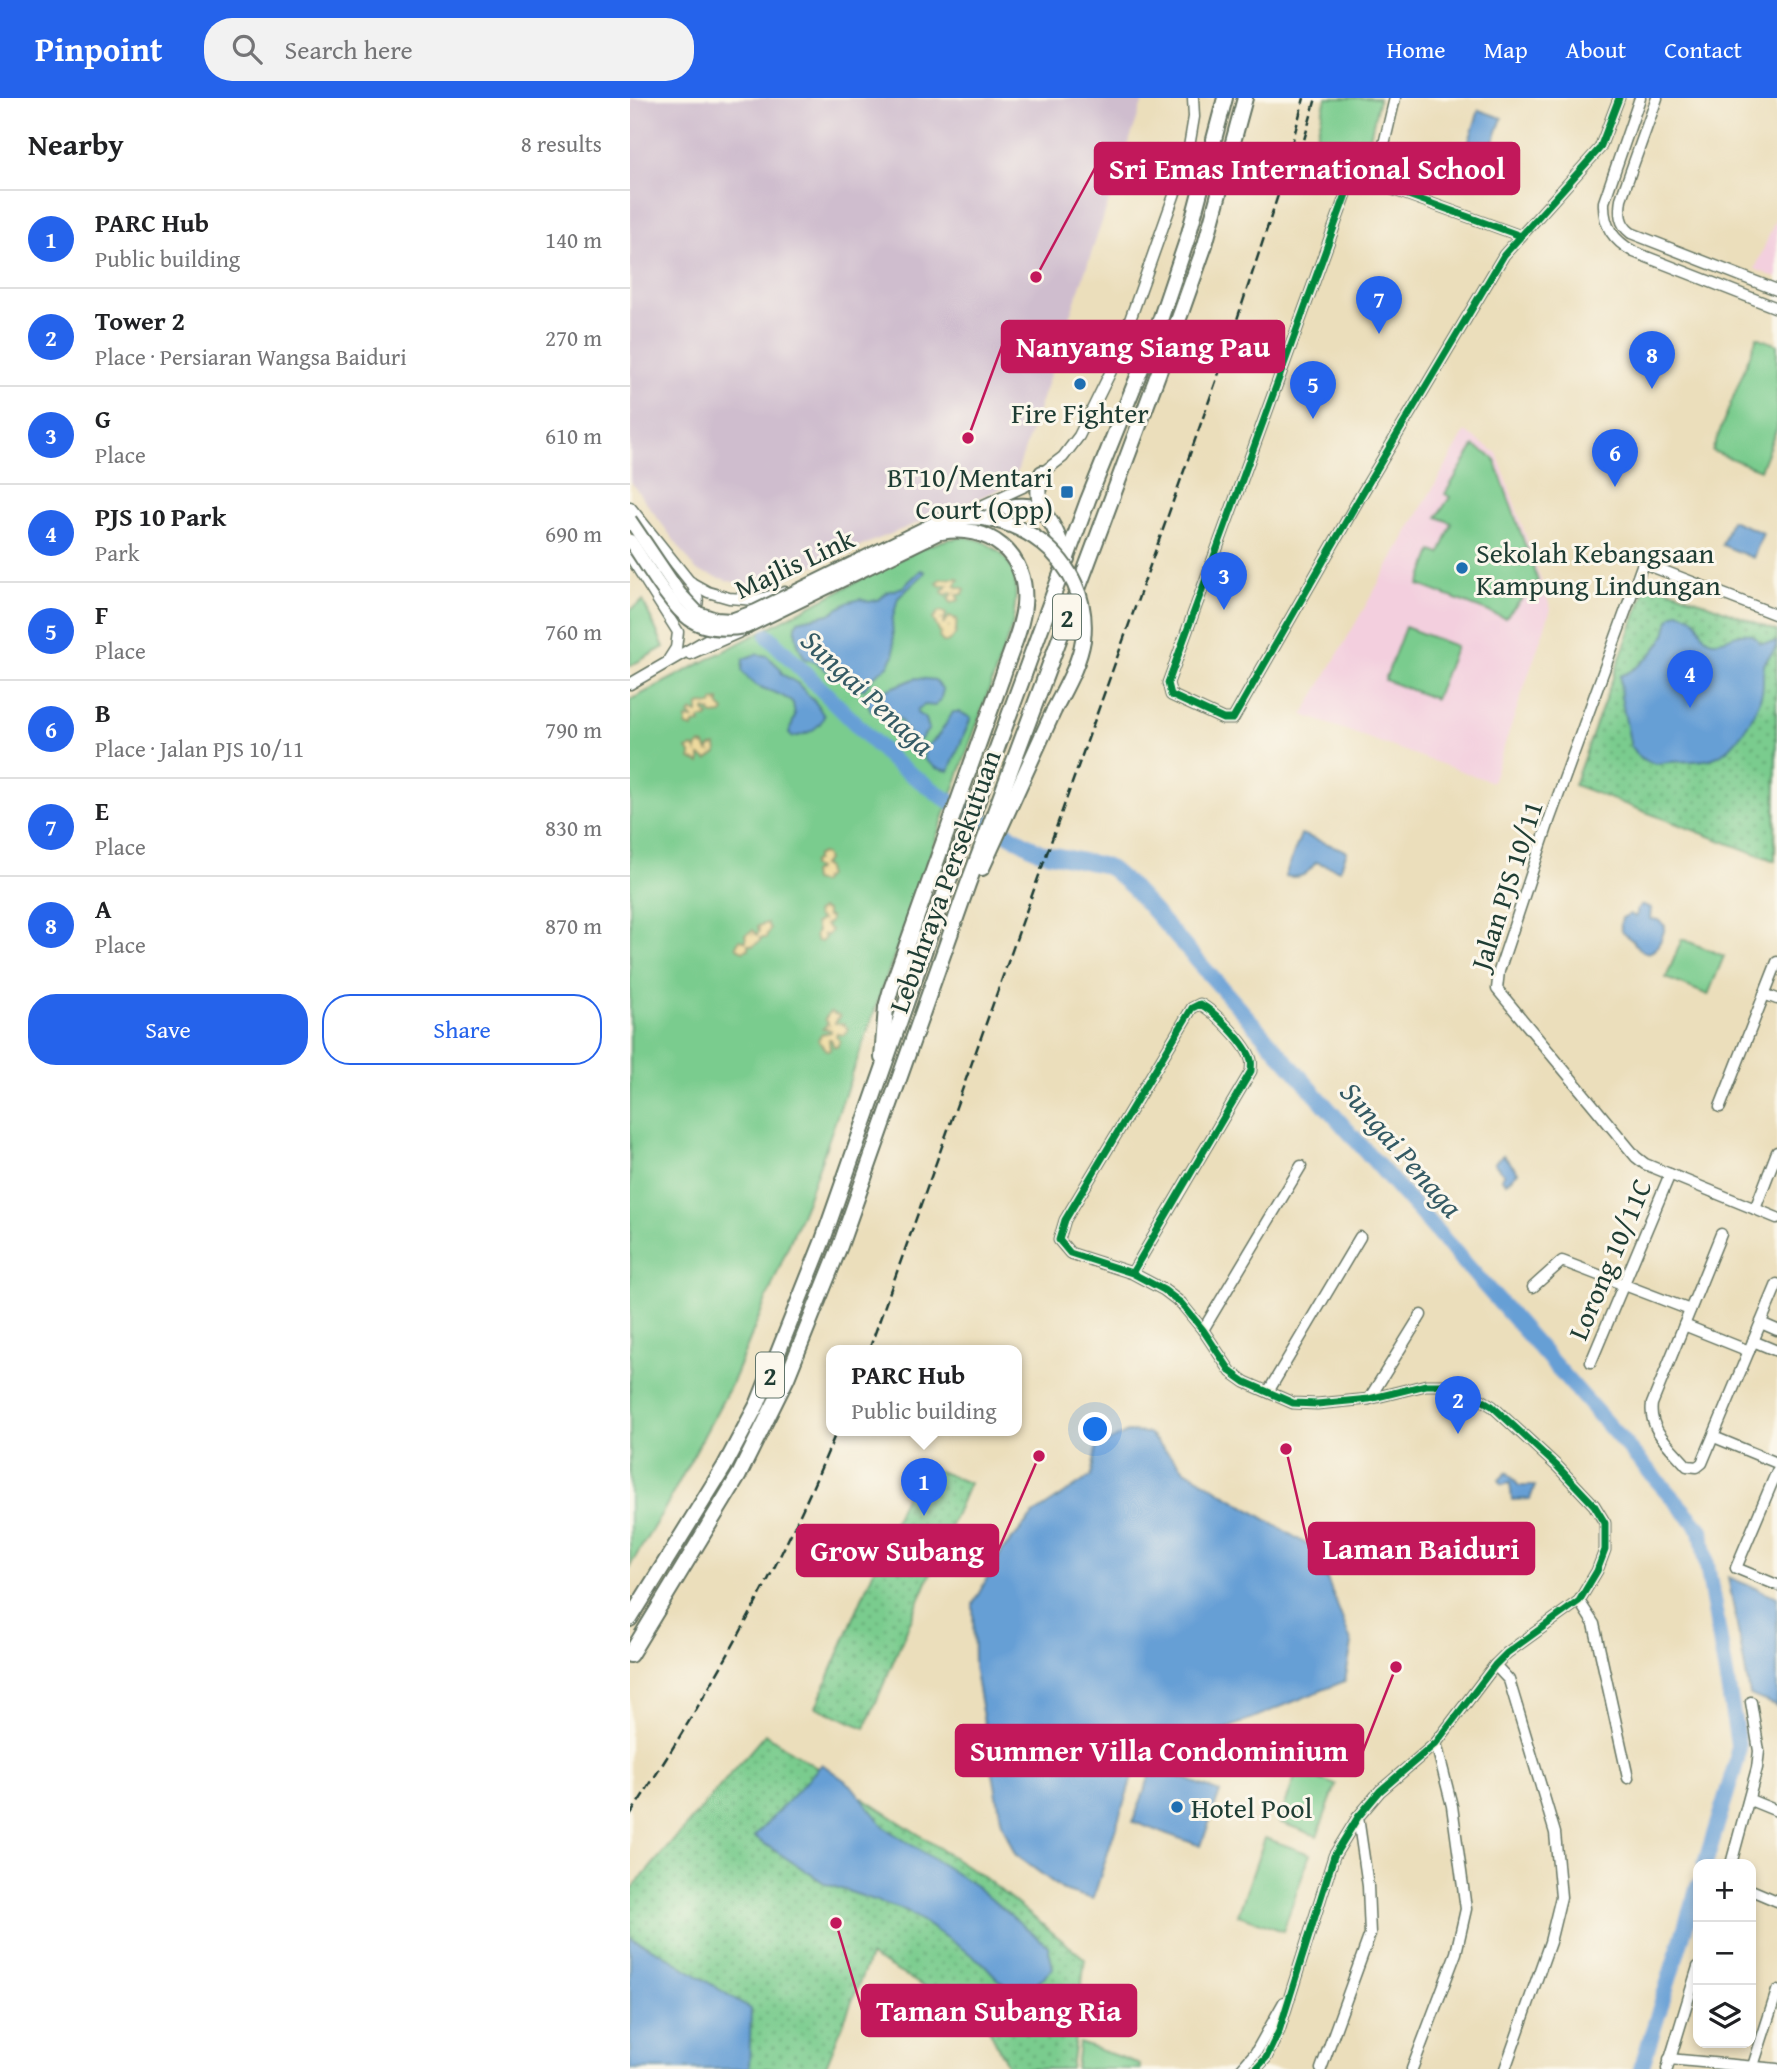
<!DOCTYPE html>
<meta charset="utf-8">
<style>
body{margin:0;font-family:"Gentium Book Plus",serif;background:#f2f2f2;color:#202124}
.controls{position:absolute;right:21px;bottom:21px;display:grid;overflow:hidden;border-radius:14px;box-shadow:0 4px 10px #0003}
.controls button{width:63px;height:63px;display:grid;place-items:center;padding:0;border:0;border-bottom:2px solid #e0e0e0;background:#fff;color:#202124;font:35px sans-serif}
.you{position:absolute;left:466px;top:1332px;width:24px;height:24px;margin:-18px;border:5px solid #fff;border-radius:50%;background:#1a73e8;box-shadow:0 0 0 10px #1a73e833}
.badge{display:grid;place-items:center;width:46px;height:46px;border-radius:50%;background:#2563eb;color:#fff;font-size:23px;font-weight:700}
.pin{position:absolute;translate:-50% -58px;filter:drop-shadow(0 2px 4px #0008)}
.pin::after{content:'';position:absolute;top:37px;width:24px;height:21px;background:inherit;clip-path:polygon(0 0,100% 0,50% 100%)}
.popup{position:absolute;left:196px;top:1247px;width:196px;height:91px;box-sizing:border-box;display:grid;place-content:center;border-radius:14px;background:#fff;filter:drop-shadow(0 2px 5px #0005);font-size:23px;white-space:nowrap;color:#757577}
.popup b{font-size:26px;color:#202124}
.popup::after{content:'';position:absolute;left:50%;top:100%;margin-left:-14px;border:14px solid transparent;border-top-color:#fff}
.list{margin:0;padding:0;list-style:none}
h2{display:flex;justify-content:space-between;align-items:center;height:91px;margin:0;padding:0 28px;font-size:30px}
h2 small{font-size:23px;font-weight:400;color:#757577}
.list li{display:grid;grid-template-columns:46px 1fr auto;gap:21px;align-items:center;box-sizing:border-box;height:98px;padding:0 28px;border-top:2px solid #e0e0e0}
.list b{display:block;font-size:26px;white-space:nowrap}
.list p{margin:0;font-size:23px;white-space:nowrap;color:#757577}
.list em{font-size:23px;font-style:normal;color:#757577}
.actions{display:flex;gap:14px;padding:21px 28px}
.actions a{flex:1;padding:16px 0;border:2px solid #2563eb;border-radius:28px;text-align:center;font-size:24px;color:#2563eb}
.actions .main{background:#2563eb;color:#fff}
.icon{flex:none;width:38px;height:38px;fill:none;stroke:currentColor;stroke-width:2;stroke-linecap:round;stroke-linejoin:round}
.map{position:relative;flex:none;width:1147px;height:1971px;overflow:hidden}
header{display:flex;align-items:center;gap:42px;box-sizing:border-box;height:98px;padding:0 35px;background:#2563eb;color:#fff}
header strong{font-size:33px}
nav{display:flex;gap:38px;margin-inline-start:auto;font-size:24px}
.search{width:490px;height:63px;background:#f2f2f2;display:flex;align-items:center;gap:18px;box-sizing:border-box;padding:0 24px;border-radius:28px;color:#757577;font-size:26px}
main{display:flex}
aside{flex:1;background:#fff}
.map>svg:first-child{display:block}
.built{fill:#f3cfde}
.industrial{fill:#cfbdce}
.green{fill:#7acc8e;stroke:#4c8461;stroke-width:2}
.sand{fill:url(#sand-dots);stroke:#868c69;stroke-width:2}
.park{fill:url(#park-dots);stroke:#4c8461;stroke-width:2}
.water{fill:#669fd5;stroke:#426e84;stroke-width:2}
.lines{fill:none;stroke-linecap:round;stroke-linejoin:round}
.river{stroke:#669fd5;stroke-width:16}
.minor-casing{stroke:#667563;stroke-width:13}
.highway-casing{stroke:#667563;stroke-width:18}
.minor{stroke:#fff;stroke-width:10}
.highway{stroke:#fff;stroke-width:14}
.rail{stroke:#1f3d34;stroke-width:2.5;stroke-dasharray:10 5;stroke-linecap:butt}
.major-bridge-casing{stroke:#667563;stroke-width:16;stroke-linecap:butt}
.highway-bridge-casing{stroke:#667563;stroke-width:18;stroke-linecap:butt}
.major-bridge{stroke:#fff;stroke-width:12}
.highway-bridge{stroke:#fff;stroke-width:14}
.cycleway-casing{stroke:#fbf7ec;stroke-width:11}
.cycleway{stroke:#00873e;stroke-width:7}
.poi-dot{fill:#1f6fb2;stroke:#fbf7ec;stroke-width:2.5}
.labels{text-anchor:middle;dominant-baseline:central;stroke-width:6;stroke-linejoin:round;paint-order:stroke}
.shield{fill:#fbf7ec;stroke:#61756b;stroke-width:2}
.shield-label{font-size:26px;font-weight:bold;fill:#1f3d34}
.poi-label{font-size:28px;fill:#1f3d34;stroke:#fbf7ec;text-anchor:start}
.street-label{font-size:28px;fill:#1f3d34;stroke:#fbf7ec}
.water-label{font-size:30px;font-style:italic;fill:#345a64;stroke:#fbf7ec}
.leader{fill:none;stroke:#c2185b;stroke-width:2.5}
.callout-dot{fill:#c2185b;stroke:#fbf7ec;stroke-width:2.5}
.callout{fill:#c2185b;stroke:#c2185b;stroke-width:2.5}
.callout-label{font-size:30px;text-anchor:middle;font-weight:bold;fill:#fff}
</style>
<header>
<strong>Pinpoint</strong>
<div class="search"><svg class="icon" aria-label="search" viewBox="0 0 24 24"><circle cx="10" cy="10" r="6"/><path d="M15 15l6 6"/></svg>Search here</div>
<nav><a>Home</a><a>Map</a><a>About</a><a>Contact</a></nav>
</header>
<main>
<aside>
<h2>Nearby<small>8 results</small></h2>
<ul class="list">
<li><span class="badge">1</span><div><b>PARC Hub</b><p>Public building</p></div><em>140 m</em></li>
<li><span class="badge">2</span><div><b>Tower 2</b><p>Place · Persiaran Wangsa Baiduri</p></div><em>270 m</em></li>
<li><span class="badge">3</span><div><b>G</b><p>Place</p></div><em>610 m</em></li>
<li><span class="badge">4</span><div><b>PJS 10 Park</b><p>Park</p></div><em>690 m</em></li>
<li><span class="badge">5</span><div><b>F</b><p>Place</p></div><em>760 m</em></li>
<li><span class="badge">6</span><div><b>B</b><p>Place · Jalan PJS 10/11</p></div><em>790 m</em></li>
<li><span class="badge">7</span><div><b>E</b><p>Place</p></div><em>830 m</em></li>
<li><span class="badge">8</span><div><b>A</b><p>Place</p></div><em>870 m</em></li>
</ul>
<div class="actions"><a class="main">Save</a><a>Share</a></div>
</aside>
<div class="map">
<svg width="1147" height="1971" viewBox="0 0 1147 1971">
<defs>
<pattern id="sand-dots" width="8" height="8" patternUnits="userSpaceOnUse" patternTransform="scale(1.75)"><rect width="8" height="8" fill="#eeda9e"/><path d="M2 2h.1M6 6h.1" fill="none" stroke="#ccbc89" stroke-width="1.8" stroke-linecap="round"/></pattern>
<pattern id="park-dots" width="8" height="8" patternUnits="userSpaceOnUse" patternTransform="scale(1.75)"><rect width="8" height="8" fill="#7acc8e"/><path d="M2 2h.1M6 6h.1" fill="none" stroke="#63a775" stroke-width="1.8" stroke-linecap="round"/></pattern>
</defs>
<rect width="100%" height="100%" fill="#fbf7ec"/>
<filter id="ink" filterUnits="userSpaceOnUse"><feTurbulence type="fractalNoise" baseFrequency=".0143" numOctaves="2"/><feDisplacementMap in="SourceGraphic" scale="14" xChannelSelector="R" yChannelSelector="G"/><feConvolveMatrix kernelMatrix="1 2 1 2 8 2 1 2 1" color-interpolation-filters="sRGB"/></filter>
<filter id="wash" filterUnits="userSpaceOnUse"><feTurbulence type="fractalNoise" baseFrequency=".00686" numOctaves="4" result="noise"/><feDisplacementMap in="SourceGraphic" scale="28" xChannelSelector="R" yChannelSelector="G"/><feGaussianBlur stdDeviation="1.57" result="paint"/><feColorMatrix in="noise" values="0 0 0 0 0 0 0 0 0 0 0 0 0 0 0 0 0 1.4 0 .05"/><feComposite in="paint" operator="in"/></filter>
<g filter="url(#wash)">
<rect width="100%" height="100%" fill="#ebdebb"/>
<g class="built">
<path d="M1147 118V180L1125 171Z"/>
<path d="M835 334 867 355 921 511 862 684 673 617Z"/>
</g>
<path class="industrial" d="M0 0H514L383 386 126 491 67 473 0 383Z"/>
<g class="green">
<path d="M696 0H749L736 57 686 40Z"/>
<path d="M1127 239 1147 247V330L1130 372 1082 353Z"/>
<path d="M844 348 864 360 908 483 875 520 789 487 802 453 810 456 822 425 807 419 820 399 815 396Z"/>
<path d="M334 439C347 440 354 443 365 451 392 469 387 499 382 528L176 1105 101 1287 35 1410 0 1468V602L289 451 315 442Z"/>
<path d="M13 503 34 549 0 568V512Z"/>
<path d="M775 529 826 548 805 601 755 582Z"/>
<path d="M1052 841 1094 858 1078 897 1036 880Z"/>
<path d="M667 1673 706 1687 687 1738 649 1724Z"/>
<path d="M635 1740 680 1756 653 1833 608 1817Z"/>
<path d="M449 1945 510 1966V1971H446Z"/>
</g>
<g class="sand">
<path d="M328 480 329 482 325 488 335 491 333 496 327 497 329 502 321 505 318 500 323 496 321 494 316 497 312 494 313 491 316 490V487L310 488 307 485 311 481Z"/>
<path d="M311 513 316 516 313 527 319 519 327 521C325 533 329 536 318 544H313L309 539 310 535 303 521 308 514Z"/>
<path d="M89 602V608L94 613 92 616 83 617 76 611 74 613 79 618 77 620 69 621 71 625 64 626 63 630 56 628V620L63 621 59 616 63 613 68 615V609L71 606 82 607 83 603Z"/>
<path d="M70 646 75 647 78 653 81 649 86 648 87 655 77 662 70 658V665L60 661 61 657 57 651 63 649 66 652 67 648Z"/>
<path d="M191 755 195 756 197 762 192 767 196 769 197 777 191 785 183 783 182 775 187 771 182 768 183 763H186V758Z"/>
<path d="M191 811 196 813V818L200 819V824L195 827 201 832 198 837H194L195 840 191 844 187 843 185 837 187 833 185 826 191 822 187 819 186 815Z"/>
<path d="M137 825 140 831 136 840H130V843L123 848 118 847V851L113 853 108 851 106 848 109 842 116 843 115 837 123 832 127 837 129 834 128 828Z"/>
<path d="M200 914 210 918 205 925 214 926 218 932 214 937 207 936 206 938 210 943 207 949H204L201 941H199L200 952H196L188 942 192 936 201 934V932L193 931 198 925 195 921Z"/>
</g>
<g class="park">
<path d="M1018 483 1147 533 1145 763 944 687Z"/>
<path d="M289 1365 339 1385 235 1630 186 1609Z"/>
<path d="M135 1636 355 1780 455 1861 441 1971H379L355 1923 240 1858 195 1971H0V1793Z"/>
</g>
<g class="water">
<path d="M849 12 872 20 861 50 839 43Z"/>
<path d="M1101 422 1133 435 1123 460 1092 447Z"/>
<path d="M291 472 295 474 294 476 268 500 262 523 264 557 258 568 243 579 234 591 230 590 212 569 197 573 186 564 175 561C169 551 162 533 168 523L199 516 219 504 231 501 239 504 250 501 257 494 273 489Z"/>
<path d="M1049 514C1054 516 1061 518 1065 522 1072 529 1070 541 1083 543 1099 545 1116 524 1130 545L1147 544C1147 554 1137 557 1134 567 1132 575 1134 585 1132 594 1127 616 1103 656 1080 661 1063 665 1043 662 1026 666 1016 664 1007 658 1001 649L991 599 990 578C1007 572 1028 553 1035 536 1039 525 1037 518 1049 514Z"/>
<path d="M126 556 137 558 150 570 152 576 167 585 186 605 194 618C190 631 175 637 163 639L159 635 165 618 163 605C143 588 129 597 112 573L113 561Z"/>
<path d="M286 580 305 582 313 592 310 603 305 608 295 607 288 611 287 615 296 621 299 631 289 643H284C274 634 274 618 258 614 252 612 246 614 241 613L235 597 241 594 246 596Z"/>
<path d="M323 614H330L341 620 319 673 306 670 295 662C291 648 299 648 307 639 313 632 318 622 323 614Z"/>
<path d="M671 736 717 753 710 772 686 764C677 777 671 781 655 778Z"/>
<path d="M1012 807 1021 810 1020 821 1028 822 1035 828C1033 839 1025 862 1011 852 1007 850 1006 846 1003 843 994 836 988 834 992 820L1000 816 1006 819 1008 810Z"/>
<path d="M873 1057 888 1074 876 1085 871 1080 874 1076 864 1065Z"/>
<path d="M497 1334 518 1335 555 1372 686 1452 722 1546 715 1583 506 1667 463 1801 433 1792 385 1756 372 1726 344 1569 343 1506 372 1453 404 1416 461 1378 466 1351Z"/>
<path d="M877 1374 889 1388H905L900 1401 882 1402 880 1385 872 1387 869 1382Z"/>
<path d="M1098 1479 1147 1499V1608L1120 1597Z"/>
<path d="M192 1666 221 1687 255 1730 344 1787 418 1848 423 1870 404 1889 390 1898 367 1880 353 1865 277 1813 196 1786 124 1739Z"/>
<path d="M523 1669 590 1694 571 1748 503 1724Z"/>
<path d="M0 1839 31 1855 121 1911 119 1971H0Z"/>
</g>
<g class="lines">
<g class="river">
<path d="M138 538 265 665 316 701 410 754 472 767 481 771 503 790 1071 1432 1108 1646 1107 1662 1075 1766"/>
<path d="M1011 1971 1068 1788"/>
</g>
</g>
</g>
<g filter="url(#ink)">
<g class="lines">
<g class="minor-casing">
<g id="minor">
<path d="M1010 0 974 104C973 128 983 142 1004 154L1147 210"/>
<path d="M1027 0 991 101C989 115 989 126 1001 135L1147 192"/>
<path d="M745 84 765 0"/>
<path d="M891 138 723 77 538 585 541 597 593 621H603L733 394 874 157 970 50 989 0"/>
<path d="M0 409 60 484 78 494 99 500 126 502 155 494"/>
<path d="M332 417 395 388 433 359 449 338 484 267 557 61 564 19 563 0"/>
<path d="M0 458 48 534 46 550 39 561"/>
<path d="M60 516C73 506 67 497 61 484"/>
<path d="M1147 517 1013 465 920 720 869 873 867 891 1006 1059 1015 1066 1147 1120"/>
<path d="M60 556 117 531"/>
<path d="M0 586 95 531"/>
<path d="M1134 896 1147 901"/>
<path d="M1090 1009 1147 864"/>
<path d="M1125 1111 1147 1054"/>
<path d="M1091 1136 1022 1306C1018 1332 1041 1349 1057 1368L1067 1369 1072 1365 1147 1186"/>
<path d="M502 1175 621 973C621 970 622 965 621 962 617 946 584 913 570 906L562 910 435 1122 429 1142 440 1155 502 1175 534 1192 551 1205 573 1232 601 1274 615 1284 663 1305 687 1306 739 1301 796 1287H814L835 1292 862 1308 928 1369 964 1407 975 1425V1452L967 1473 949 1503 877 1555 865 1567 806 1645 750 1693 728 1719 704 1758 649 1933 636 1960 626 1971"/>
<path d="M903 1189 932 1163 1060 1212"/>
<path d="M1131 1225 1147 1232"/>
<path d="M1054 1227 1119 1253"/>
<path d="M573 1232 671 1068"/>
<path d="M1123 1243 1147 1253"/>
<path d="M961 1264 1040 1076"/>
<path d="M638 1294 730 1139"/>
<path d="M739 1301 791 1217"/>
<path d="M1084 1339 1147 1365"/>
<path d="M1147 1373 1106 1470 1147 1487"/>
<path d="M949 1503 964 1526 998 1680"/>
<path d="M865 1567 879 1582 925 1735 931 1799 920 1844 875 1971"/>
<path d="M1120 1702 1147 1713"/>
<path d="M1101 1766 1127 1670 1129 1653 1121 1604"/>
<path d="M1121 1792 1147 1803"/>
<path d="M1039 1961 1147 1971"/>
<path d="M1123 1968 1147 1893"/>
<path d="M611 1971 626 1954 654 1904"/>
<path d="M691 1971 740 1836 738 1788 728 1719"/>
<path d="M782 1971 826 1855 836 1811 822 1708 806 1645"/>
<path d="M1037 1971 1068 1869"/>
</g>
</g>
<g class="highway-casing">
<g id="highway">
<path d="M412 375C406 390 408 402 414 416"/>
<path d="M363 413C415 397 420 418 437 461"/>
<path d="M352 770 424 612"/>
<path d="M252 960 256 909 261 891 372 580"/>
<path d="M0 1521 94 1369 128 1305 193 1142 329 754 458 402 527 231 558 139 595 0"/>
<path d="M0 1557 109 1377 157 1280 210 1148 338 786 552 212 575 147 615 0"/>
</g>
</g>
<use href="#minor" class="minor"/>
<use href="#highway" class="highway"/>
<g class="rail">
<path d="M666 70 686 0"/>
<path d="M239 1252 594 261 650 91 674 0"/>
<path d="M0 1717C80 1595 152 1467 207 1332"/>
</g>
<g class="major-bridge-casing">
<g id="major-bridge">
<path d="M0 422 50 496 68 515 86 521 101 522 126 513 307 424"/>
<path d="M0 443C15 464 39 507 59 521 75 533 97 532 116 529L311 434"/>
</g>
</g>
<g class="highway-bridge-casing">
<g id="highway-bridge">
<path d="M307 424C381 402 463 461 453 542 449 567 435 590 424 612"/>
<path d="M311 434C358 425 399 456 394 507 392 531 379 557 372 580"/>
</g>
</g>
<use href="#major-bridge" class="major-bridge"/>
<use href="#highway-bridge" class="highway-bridge"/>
<g class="cycleway-casing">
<g id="cycleway">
<path d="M891 138 723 77 538 585 541 597 593 621H603L733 394 874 157 970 50 989 0"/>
<path d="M502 1175 621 973C621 970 622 965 621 962 617 946 584 913 570 906L562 910 435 1122 429 1142 440 1155 502 1175 534 1192 551 1205 573 1232 601 1274 615 1284 663 1305 687 1306 739 1301 796 1287H814L835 1292 862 1308 928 1369 964 1407 975 1425V1452L967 1473 949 1503 877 1555 865 1567 806 1645 750 1693 728 1719 704 1758 649 1933 636 1960 626 1971"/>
</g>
</g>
<use href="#cycleway" class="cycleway"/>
</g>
</g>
<g class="poi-dot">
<circle cx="450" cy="286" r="7"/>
<rect x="430" y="387" width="14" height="14" rx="3.5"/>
<circle cx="832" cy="470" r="7"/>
<circle cx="547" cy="1709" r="7"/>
</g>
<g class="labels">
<g class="shield">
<rect x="423" y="496.5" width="28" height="45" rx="5"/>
<rect x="126" y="1254.5" width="28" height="45" rx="5"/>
</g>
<g class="shield-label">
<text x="437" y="519">2</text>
<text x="140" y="1277">2</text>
</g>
<g class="poi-label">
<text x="450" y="314" text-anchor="middle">Fire Fighter</text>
<text x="423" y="378" text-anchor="end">BT10/Mentari<tspan x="423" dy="32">Court (Opp)</tspan></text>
<text x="846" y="454">Sekolah Kebangsaan<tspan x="846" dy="32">Kampung Lindungan</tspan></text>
<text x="561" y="1709">Hotel Pool</text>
</g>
<g class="street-label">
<text transform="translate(164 465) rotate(-25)">Majlis Link</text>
<text transform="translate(314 783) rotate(-70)">Lebuhraya Persekutuan</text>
<text transform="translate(876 787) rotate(-72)">Jalan PJS 10/11</text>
<text transform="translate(979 1161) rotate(-67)">Lorong 10/11C</text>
</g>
<g class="water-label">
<text transform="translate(238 594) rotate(43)">Sungai Penaga</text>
<text transform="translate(772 1051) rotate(49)">Sungai Penaga</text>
</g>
</g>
<path class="leader" d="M406 179L465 70M338 340L372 248M656 1351L679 1451M409 1358L368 1453M766 1569L733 1653M206 1825L232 1912"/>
<g class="callout-dot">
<circle cx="406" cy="179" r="7"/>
<circle cx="338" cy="340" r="7"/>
<circle cx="656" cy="1351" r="7"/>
<circle cx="409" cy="1358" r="7"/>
<circle cx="766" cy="1569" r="7"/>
<circle cx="206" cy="1825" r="7"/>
</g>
<g class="callout">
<rect x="465" y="45" width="424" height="51" rx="7"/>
<rect x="372" y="223" width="282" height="51" rx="7"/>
<rect x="679" y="1425" width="225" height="51" rx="7"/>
<rect x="167" y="1427" width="201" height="51" rx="7"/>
<rect x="326" y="1627" width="407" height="51" rx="7"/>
<rect x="232" y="1887" width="274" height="51" rx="7"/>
</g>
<g class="callout-label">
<text x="677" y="81">Sri Emas International School</text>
<text x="513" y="259">Nanyang Siang Pau</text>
<text x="791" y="1461">Laman Baiduri</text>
<text x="267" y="1463">Grow Subang</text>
<text x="529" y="1663">Summer Villa Condominium</text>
<text x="369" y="1923">Taman Subang Ria</text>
</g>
</svg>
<div class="controls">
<button>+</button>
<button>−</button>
<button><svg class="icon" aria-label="layers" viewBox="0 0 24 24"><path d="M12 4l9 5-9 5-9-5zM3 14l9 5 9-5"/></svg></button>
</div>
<div class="you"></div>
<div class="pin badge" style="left:294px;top:1418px">1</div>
<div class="popup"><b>PARC Hub</b>Public building</div>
<div class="pin badge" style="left:828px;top:1336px">2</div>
<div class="pin badge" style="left:594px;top:512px">3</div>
<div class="pin badge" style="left:1060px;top:610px">4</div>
<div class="pin badge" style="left:683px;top:321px">5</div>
<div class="pin badge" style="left:985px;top:389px">6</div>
<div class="pin badge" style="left:749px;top:236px">7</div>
<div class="pin badge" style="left:1022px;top:291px">8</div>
</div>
</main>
